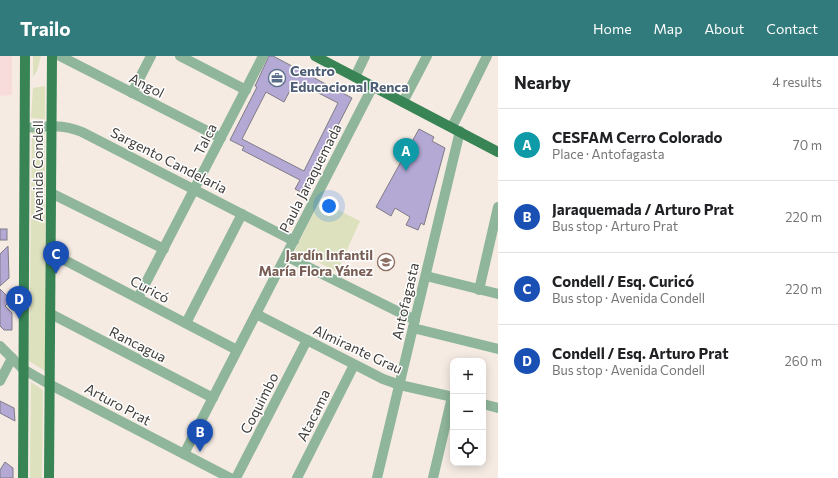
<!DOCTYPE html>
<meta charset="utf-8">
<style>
body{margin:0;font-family:Commissioner,sans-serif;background:#f2f2f2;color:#202124}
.controls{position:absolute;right:12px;bottom:12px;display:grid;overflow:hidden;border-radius:8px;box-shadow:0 2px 10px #0003}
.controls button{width:36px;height:36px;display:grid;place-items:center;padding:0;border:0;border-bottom:1px solid #e0e0e0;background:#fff;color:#202124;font:20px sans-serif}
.you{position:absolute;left:329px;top:150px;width:14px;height:14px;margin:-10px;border:3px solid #fff;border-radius:50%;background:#1a73e8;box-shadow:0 0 0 6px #1a73e833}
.badge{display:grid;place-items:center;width:26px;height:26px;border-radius:50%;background:#317b7c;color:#fff;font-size:13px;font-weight:700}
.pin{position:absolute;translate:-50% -33px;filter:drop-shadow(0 1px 2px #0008)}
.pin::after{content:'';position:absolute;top:21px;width:14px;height:12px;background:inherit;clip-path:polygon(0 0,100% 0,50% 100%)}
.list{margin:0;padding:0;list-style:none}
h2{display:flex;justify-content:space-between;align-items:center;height:52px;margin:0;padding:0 16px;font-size:17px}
h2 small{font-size:13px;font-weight:400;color:#757577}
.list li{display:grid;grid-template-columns:26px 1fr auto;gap:12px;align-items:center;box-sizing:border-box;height:72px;padding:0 16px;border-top:1px solid #e0e0e0}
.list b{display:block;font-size:15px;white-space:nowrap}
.list p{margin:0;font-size:13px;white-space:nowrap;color:#757577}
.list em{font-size:13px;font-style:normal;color:#757577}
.icon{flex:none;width:22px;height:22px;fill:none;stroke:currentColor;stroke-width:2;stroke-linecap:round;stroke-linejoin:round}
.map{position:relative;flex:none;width:498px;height:422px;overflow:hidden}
header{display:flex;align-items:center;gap:24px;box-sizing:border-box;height:56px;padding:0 20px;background:#317b7c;color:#fff}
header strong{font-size:19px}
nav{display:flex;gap:22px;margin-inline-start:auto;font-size:14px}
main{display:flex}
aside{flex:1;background:#fff}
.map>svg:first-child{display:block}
.industrial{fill:#f7dcdb}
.green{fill:#dde1be}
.building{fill:#b4a8d4;stroke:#7e7c86;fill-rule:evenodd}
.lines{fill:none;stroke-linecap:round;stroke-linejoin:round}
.minor{stroke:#8fb59a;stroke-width:10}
.major{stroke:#388455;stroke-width:10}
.labels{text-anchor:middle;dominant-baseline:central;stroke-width:3;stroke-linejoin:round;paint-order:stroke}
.service-label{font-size:14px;font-weight:bold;fill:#4e5e75;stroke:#fff;text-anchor:start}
.street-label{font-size:14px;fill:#3f3c39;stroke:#fff}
.education-label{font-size:14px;font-weight:bold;fill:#785e54;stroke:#fff;text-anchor:end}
</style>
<header>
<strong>Trailo</strong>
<nav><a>Home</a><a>Map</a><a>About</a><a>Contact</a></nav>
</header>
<main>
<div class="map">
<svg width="498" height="422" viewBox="0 0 498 422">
<rect width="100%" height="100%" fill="#f5ebe3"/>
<path class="industrial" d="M0 0H12V39L0 40Z"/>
<g class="green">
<path d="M33 0H41L37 15 33 21Z"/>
<path d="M45 30V63L31 62 33 32Z"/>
<path d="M32 76H45V315L29 305Z"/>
<path d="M320 145 360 165 337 216 295 194Z"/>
<path d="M31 326 43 334 42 422H30Z"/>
</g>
<g class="building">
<path d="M269 0H273L352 42 314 116H316L305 138 295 133 300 124 242 94 244 91 230 84 257 31 255 30ZM295 25 338 47 304 115 242 83 266 36 284 46Z"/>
<path d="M419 73 434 81 432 85 445 92 424 169 421 167 418 174 406 169 410 161 395 152 391 160 376 151Z"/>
<rect x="0" y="173" width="7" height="11"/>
<path d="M8 190 9 222 0 230V198Z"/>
<path d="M0 233 11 244 5 250 12 257V274H4L0 270Z"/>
<path d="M0 345 14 352 15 365 0 357Z"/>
<path d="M5 406 13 412V422H0V414Z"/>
</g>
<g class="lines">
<g class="minor">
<path d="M60 0 221 82"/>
<path d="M180 0 246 34"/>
<path d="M355 21 365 0"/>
<path d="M132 37 151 0"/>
<path d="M403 46 427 0"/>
<path d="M452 71 487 0"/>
<path d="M25 72C45 70 63 68 82 76L294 185"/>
<path d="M51 137 164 193"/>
<path d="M51 197 237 294"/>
<path d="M286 200 415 264"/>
<path d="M426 220 498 238"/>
<path d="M479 234 498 151"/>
<path d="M138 242 263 0"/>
<path d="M51 258 213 342"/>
<path d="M256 258 383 323 400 329 453 341"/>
<path d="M186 267 242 158"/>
<path d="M413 272 498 293"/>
<path d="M0 290 23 313 47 327 230 422"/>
<path d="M0 325 12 302"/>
<path d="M483 348 498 352"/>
<path d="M184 398 373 30"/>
<path d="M236 422 307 284"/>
<path d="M297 422 354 309"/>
<path d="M377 422 460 75"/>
<path d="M433 422 452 341"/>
</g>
<g class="major">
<path d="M315 0 498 96"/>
<path d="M23 422 25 0"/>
<path d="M49 422 52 0"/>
</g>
</g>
<defs>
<g id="office-ring" transform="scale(0.9)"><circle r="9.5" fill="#fff" stroke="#5c6f8a" stroke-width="1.5"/><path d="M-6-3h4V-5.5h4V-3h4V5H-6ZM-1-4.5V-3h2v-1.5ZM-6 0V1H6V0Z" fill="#5c6f8a"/></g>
<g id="school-ring" transform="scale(0.9)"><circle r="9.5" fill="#fff" stroke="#8d6e63" stroke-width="1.5"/><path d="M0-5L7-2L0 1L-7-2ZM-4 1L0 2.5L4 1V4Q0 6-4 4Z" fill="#8d6e63"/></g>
</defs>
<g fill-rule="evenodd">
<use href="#office-ring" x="277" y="22"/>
<use href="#school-ring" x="386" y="206"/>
</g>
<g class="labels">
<g class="service-label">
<text x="290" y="14">Centro<tspan x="290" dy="16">Educacional Renca</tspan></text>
</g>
<g class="street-label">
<text transform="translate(147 29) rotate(27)">Angol</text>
<text transform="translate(205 83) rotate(-63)">Talca</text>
<text transform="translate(169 104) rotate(27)">Sargento Candelaria</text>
<text transform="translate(37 115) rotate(-90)">Avenida Condell</text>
<text transform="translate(310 122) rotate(-63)">Paula Jaraquemada</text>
<text transform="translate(150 233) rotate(28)">Curicó</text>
<text transform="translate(405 245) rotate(-77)">Antofagasta</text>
<text transform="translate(138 288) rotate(27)">Rancagua</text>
<text transform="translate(358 293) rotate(25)">Almirante Grau</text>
<text transform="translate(259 347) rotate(-63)">Coquimbo</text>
<text transform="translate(118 348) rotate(28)">Arturo Prat</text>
<text transform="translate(313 359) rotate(-63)">Atacama</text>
</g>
<g class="education-label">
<text x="373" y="198">Jardín Infantil<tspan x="373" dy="16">María Flora Yánez</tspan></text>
</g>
</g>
</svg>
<div class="controls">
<button>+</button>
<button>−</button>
<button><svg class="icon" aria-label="locate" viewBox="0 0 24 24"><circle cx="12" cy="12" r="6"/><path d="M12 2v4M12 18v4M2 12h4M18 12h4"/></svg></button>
</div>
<div class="you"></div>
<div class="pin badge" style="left:406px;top:115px;background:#0f9aa8">A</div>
<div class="pin badge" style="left:200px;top:396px;background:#1a4fb4">B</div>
<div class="pin badge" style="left:56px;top:218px;background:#1a4fb4">C</div>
<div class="pin badge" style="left:19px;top:263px;background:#1a4fb4">D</div>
</div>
<aside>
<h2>Nearby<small>4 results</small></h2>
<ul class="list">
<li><span class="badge" style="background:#0f9aa8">A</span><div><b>CESFAM Cerro Colorado</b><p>Place · Antofagasta</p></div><em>70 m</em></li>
<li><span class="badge" style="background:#1a4fb4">B</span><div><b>Jaraquemada / Arturo Prat</b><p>Bus stop · Arturo Prat</p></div><em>220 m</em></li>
<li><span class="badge" style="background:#1a4fb4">C</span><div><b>Condell / Esq. Curicó</b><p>Bus stop · Avenida Condell</p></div><em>220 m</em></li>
<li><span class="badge" style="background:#1a4fb4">D</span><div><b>Condell / Esq. Arturo Prat</b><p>Bus stop · Avenida Condell</p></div><em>260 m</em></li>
</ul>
</aside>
</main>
